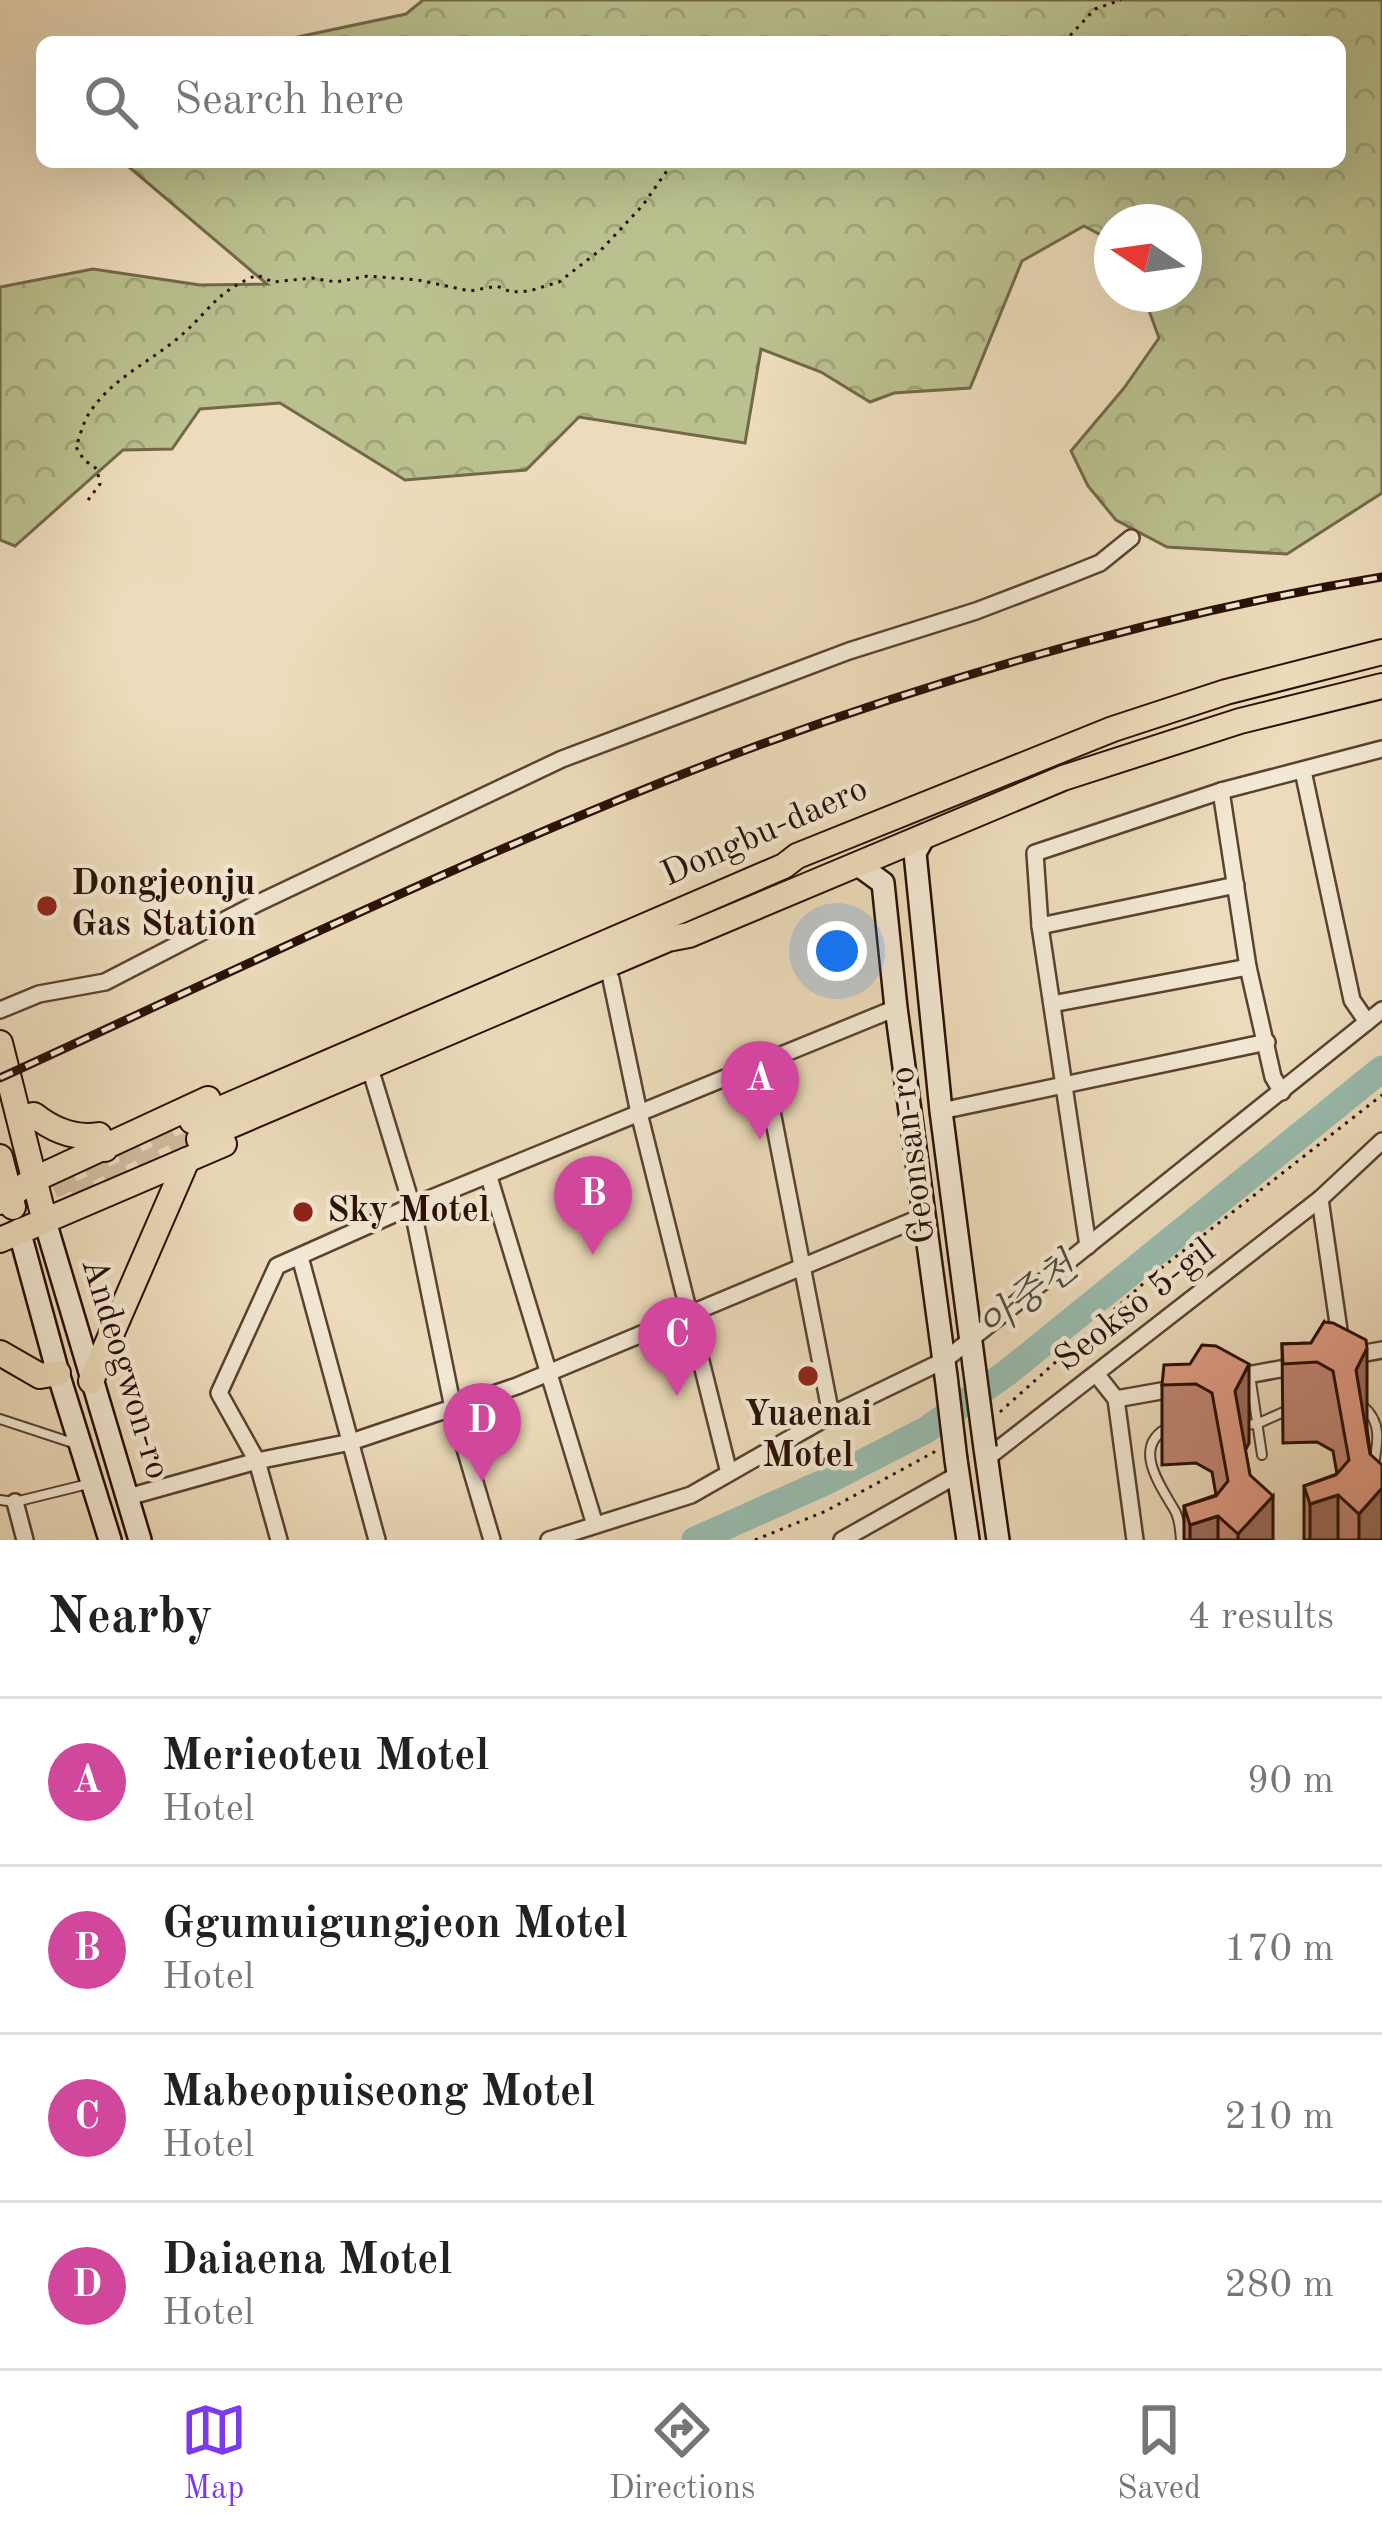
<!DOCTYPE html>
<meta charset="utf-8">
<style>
body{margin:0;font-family:"Old Standard TT","Noto Serif KR",serif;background:#f2f2f2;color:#222}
.compass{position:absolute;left:1094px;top:204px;width:108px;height:108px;border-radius:50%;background:#fff;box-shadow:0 12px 48px #0002;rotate:283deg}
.you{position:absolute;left:837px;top:951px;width:42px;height:42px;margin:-30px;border:9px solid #fff;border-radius:50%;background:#1a73e8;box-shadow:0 0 0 18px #1a73e833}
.badge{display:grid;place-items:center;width:78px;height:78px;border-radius:50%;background:#7c3aed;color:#fff;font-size:39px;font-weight:700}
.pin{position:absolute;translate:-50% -99px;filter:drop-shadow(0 3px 6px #0008)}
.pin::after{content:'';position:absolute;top:63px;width:42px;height:36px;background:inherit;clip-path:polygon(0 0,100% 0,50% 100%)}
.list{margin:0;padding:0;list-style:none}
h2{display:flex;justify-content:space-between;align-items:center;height:156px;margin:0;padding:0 48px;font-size:51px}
h2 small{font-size:39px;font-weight:400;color:#767676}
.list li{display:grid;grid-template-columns:78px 1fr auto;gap:36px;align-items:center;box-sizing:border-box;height:168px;padding:0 48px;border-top:3px solid #e0e0e0}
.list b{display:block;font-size:45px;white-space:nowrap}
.list p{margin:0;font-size:39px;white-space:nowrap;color:#767676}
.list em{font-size:39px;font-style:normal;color:#767676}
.icon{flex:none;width:66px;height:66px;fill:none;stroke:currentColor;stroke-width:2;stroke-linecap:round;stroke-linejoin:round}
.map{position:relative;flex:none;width:1382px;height:1540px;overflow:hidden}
.search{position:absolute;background:#fff;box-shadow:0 12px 48px #0002;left:36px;right:36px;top:36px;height:132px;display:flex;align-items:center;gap:30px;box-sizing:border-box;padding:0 42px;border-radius:18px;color:#767676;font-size:45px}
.sheet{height:828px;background:#fff}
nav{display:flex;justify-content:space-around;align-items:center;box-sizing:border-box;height:168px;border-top:3px solid #e0e0e0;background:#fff;font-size:33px;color:#767676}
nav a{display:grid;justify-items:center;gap:6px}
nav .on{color:#7c3aed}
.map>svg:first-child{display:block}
.forest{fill:url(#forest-crowns);stroke:#72684a;stroke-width:3}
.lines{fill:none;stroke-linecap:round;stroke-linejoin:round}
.river{stroke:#99bcaf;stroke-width:27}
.primary-tunnel{stroke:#d0bda0;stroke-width:24;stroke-dasharray:24 12;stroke-linecap:butt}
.lane-casing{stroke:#5a4232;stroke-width:12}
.street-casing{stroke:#5a4232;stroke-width:20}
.secondary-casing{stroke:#290f05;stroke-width:26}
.primary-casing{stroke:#290f05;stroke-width:28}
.path{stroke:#290f05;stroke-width:3;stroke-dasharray:3 6;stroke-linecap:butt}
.lane{stroke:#f3e8d3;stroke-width:8}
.street{stroke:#f3e8d3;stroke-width:15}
.secondary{stroke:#f3e8d3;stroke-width:21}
.primary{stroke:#eddcbb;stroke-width:24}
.rail-casing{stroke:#290f05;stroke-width:9}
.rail{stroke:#f3e8d3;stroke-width:4.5;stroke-dasharray:14;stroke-linecap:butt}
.secondary-bridge-casing{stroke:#290f05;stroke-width:26;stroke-linecap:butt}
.secondary-bridge{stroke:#f3e8d3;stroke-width:21}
.wall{fill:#c18673;stroke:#290f05;stroke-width:3}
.shaded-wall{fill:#9d6d5e;stroke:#290f05;stroke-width:3}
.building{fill:#e09c86;stroke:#290f05;stroke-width:3}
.poi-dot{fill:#8f2418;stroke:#f3e8d3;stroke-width:4.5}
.labels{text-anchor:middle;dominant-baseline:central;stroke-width:9;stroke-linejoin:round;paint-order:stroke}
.street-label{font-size:36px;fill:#290f05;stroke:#f3e8d3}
.poi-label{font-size:36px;font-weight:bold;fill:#290f05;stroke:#f3e8d3;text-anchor:start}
.water-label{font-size:39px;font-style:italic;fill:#504c40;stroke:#f3e8d3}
</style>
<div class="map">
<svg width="1382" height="1540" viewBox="0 0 1382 1540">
<defs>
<pattern id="forest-crowns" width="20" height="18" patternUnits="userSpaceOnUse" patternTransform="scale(3)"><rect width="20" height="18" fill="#bac08e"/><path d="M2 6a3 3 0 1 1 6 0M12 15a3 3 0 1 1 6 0" fill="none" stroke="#a0a479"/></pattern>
</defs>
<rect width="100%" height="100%" fill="#eddcbb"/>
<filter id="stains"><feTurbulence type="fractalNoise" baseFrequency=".00167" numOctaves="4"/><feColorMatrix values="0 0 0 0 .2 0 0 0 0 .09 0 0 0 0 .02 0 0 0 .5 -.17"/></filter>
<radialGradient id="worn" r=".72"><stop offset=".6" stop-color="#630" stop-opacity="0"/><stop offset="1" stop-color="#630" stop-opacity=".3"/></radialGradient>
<path class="forest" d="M423 0H1382V493L1287 554 1167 547 1116 520 1088 486 1071 451 1124 388 1159 338 1143 294H1184V222H1112V241L1084 226 1022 261 970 388 894 393 870 402 821 372 761 349 745 443 579 417 526 470 405 480 280 403 200 409 172 449 123 450 15 546 0 540V287L93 269 200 285 267 284 123 162H1340V42H274L406 14Z"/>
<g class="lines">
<path class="river" d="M695 1540 825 1482 926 1430 1008 1372 1382 1069"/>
<g class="primary-tunnel">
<path d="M73 1196 199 1139"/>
<path d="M20 1202 192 1121"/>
</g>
<g class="lane-casing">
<g id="lane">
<path d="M1250 1375 1262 1455"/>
<path d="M1363 1406C1382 1422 1378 1442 1374 1464"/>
<path d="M0 1419 73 1443"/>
<path d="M1242 1425 1257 1424 1290 1409"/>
<path d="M1171 1426C1129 1445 1161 1486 1175 1511 1180 1520 1180 1530 1181 1540"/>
<path d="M0 1500 15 1502 92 1483"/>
</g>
</g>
<g class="street-casing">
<g id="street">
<path d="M1303 771 1352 1000 1367 1022"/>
<path d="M1221 791 1248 967 1273 1077 1282 1092"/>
<path d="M1040 926 1236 885"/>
<path d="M611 979 639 1113 729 1473"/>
<path d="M1052 1004 1248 967"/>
<path d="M0 1010 39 994 105 982 256 904 562 759 849 651 976 611 1070 575 1100 563 1131 538"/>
<path d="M762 1060 831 1415"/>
<path d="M373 1078 412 1206 453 1408 492 1540"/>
<path d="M941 1111 1267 1042"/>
<path d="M489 1177 595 1525"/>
<path d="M1320 1199 1341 1344"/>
<path d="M1088 1246 1040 926 1035 853 1221 791 1382 749"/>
<path d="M300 1257 377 1540"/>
<path d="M1349 1356 1382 1350"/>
<path d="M1097 1375 1116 1399 1135 1540"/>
<path d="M1231 1378 1302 1365"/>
<path d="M1116 1399 1178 1388"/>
<path d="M987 1458 1320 1199 1382 1141"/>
<path d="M128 1497 257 1461 351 1442 517 1386 924 1216"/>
<path d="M15 1502 25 1540"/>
<path d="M279 1540 257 1461 219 1393 277 1266 412 1206 896 1008"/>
<path d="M549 1540 691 1495 831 1415 945 1360 1382 1010"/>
<path d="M842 1540 959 1474"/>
</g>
</g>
<g class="secondary-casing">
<g id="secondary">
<path d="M925 835 915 853 941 1111 974 1365"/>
<path d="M857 864 883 883 896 1008 946 1376"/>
<path d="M44 1218 140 1540"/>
<path d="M19 1230 58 1373 110 1540"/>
<path d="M985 1448 998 1540"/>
<path d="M956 1460 968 1540"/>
</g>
</g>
<g class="primary-casing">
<g id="primary">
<path d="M0 1043 44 1218"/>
<path d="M20 1118 34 1115C53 1130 75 1139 99 1135L105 1149"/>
<path d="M192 1121 784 866 797 856 1113 729 1226 692 1382 652"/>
<path d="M199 1139 668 939 689 935 1063 778 1240 721 1382 686"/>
<path d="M0 1157 13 1207"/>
<path d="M0 1202 33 1180 208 1099"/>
<path d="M0 1240 224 1144"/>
<path d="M0 1353 40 1376 58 1373"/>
<path d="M91 1381 187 1160"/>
</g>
</g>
<g class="path">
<path d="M1064 42 1095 9 1121 0"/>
<path d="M88 500 100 484 97 469 84 460 76 447C80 436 83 422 90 412 113 377 154 360 184 333 213 306 217 292 257 275L273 282 312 278 336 282 368 276 418 280 470 291 497 286 511 292 529 291 559 282 603 248 643 205 673 162"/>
<path d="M1000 1412 1155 1273 1382 1095"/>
<path d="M755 1540 826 1511 936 1451"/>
</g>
<use href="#lane" class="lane"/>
<use href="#street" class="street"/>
<use href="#secondary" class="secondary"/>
<use href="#primary" class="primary"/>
<g class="rail-casing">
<path id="rail" d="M0 1078C221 977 440 871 665 781 892 691 1141 617 1382 577"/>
</g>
<use href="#rail" class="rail"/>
<g class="secondary-bridge-casing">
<g id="secondary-bridge">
<path d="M974 1365 985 1448"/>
<path d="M946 1376 956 1460"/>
</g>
</g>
<use href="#secondary-bridge" class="secondary-bridge"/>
</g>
<g class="wall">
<path d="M1324 1322 1367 1428 1382 1540H1304V1486L1337 1474 1333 1451 1317 1442 1283 1443 1282 1344 1311 1343Z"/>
<path d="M1190 1364 1249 1443 1245 1450 1250 1475 1273 1540H1184V1506L1216 1495 1212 1472 1196 1463 1162 1465V1385Z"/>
</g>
<g class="shaded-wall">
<path d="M1367 1348V1428L1356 1449V1370Z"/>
<path d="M1249 1364V1443L1235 1471V1391Z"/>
<path d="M1382 1488V1540H1359V1514Z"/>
<path d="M1338 1495V1540H1310V1504Z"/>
<path d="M1273 1496V1540H1238V1534Z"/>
<path d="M1218 1516V1540H1190V1525Z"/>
</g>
<g class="building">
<path d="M1324 1322 1333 1323 1366 1340 1367 1348 1356 1370 1370 1454 1382 1465V1488L1359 1514 1338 1495 1310 1504 1304 1486 1336 1475 1349 1460 1333 1371 1317 1362 1283 1364 1282 1344 1311 1343Z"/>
<path d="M1202 1345 1216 1346 1249 1364 1235 1391 1250 1475 1273 1496 1238 1534 1218 1516 1190 1525 1184 1506 1216 1496 1228 1481 1212 1393 1196 1384 1162 1385 1164 1365 1190 1364Z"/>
</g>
<g class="poi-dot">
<circle cx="47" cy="906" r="12"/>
<circle cx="303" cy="1212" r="12"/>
<circle cx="808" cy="1376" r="12"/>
</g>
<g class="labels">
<g class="street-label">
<text transform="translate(765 833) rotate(-24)">Dongbu-daero</text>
<text transform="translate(914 1155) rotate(-97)">Geonsan-ro</text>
<text transform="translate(1136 1306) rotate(-38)">Seokso 5-gil</text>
<text transform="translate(124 1369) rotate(73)">Andeogwon-ro</text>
</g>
<g class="poi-label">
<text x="71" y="885">Dongjeonju<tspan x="71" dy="41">Gas Station</tspan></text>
<text x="327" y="1212">Sky Motel</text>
<text x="808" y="1416" text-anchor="middle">Yuaenai<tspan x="808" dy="41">Motel</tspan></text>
</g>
<g class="water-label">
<text transform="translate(1029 1298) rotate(-38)">아중천</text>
</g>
</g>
<rect width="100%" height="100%" filter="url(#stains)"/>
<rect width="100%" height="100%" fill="url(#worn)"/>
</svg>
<svg class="compass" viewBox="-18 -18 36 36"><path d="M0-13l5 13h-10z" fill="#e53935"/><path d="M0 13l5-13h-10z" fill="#767676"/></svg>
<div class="you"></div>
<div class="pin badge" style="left:760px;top:1140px;background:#d1479c">A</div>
<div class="pin badge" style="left:593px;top:1255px;background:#d1479c">B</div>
<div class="pin badge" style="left:677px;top:1396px;background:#d1479c">C</div>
<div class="pin badge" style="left:482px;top:1482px;background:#d1479c">D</div>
<div class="search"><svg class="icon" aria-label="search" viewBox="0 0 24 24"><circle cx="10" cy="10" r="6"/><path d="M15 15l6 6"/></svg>Search here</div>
</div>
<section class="sheet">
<h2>Nearby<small>4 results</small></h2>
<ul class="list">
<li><span class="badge" style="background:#d1479c">A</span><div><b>Merieoteu Motel</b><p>Hotel</p></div><em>90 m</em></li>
<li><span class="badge" style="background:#d1479c">B</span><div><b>Ggumuigungjeon Motel</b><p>Hotel</p></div><em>170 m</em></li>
<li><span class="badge" style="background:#d1479c">C</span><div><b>Mabeopuiseong Motel</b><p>Hotel</p></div><em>210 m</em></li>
<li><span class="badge" style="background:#d1479c">D</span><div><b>Daiaena Motel</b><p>Hotel</p></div><em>280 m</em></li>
</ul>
</section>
<nav>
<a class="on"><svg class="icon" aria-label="map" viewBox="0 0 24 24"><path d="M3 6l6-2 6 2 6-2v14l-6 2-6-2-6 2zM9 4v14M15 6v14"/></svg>Map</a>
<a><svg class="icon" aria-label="directions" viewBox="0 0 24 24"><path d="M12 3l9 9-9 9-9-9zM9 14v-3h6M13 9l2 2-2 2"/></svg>Directions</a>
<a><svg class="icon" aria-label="saved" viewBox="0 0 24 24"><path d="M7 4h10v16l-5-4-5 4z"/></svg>Saved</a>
</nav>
